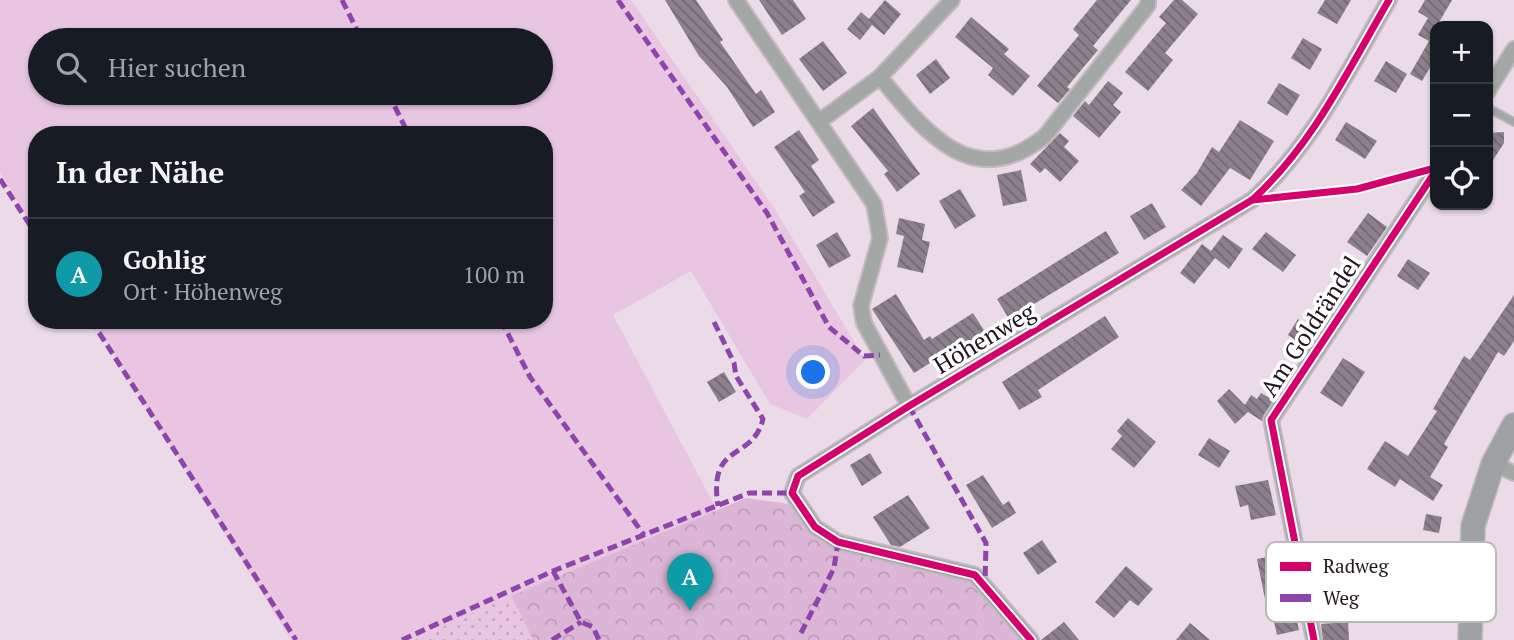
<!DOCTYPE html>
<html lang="de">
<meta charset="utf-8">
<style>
body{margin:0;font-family:"PT Serif",serif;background:#242831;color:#f1f3f6}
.controls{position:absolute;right:21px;top:21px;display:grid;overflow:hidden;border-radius:14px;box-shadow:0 2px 5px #0004}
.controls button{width:63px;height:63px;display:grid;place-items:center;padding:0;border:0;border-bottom:2px solid #363941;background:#171b24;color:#f1f3f6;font:35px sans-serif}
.you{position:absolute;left:814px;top:373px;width:24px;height:24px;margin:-18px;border:5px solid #fff;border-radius:50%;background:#1a73e8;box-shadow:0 0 0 10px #1a73e833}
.badge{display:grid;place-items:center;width:46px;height:46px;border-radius:50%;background:#d93025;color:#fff;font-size:23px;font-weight:700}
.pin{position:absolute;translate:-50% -58px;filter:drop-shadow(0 2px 4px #0008)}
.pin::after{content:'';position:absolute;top:37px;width:24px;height:21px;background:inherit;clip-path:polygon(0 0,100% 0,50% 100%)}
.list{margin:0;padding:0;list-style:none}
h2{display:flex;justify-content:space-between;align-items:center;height:91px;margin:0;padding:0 28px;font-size:30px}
h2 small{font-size:23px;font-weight:400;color:#9ea1a6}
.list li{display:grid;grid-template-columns:46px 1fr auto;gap:21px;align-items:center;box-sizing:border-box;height:112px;padding:0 28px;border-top:2px solid #363941}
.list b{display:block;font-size:26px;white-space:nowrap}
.list p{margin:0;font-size:23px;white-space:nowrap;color:#9ea1a6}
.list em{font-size:23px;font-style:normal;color:#9ea1a6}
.icon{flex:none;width:38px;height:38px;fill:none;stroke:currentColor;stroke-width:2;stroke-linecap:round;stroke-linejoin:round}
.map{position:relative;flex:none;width:1514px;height:640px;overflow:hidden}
.search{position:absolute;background:#171b24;box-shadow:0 2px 5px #0004;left:28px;top:28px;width:525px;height:77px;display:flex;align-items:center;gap:18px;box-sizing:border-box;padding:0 24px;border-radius:38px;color:#9ea1a6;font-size:26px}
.panel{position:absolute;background:#171b24;box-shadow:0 2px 5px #0004;left:28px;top:126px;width:525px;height:203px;border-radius:28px}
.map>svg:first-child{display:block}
.green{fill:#e8c6e2;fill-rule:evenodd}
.forest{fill:url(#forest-crowns)}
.garden{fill:url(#garden-dots)}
.building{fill:url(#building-back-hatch)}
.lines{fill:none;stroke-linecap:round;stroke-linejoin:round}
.service-casing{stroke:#c4b9c2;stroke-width:10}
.minor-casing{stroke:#c4b9c2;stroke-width:18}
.primary-casing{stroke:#c4b9c2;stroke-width:26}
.service{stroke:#a3a8a7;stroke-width:7}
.minor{stroke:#a3a8a7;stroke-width:14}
.primary{stroke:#9ea1a1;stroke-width:23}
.quiet{stroke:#8e44ad;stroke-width:5;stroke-dasharray:10 5;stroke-linecap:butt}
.cycleway-casing{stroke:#fff;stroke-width:11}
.cycleway{stroke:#d6006c;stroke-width:7}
.labels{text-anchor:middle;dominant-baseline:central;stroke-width:7;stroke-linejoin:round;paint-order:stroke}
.street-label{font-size:24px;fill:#1e151d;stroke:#fff}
.key{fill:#fff;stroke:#bcb9bb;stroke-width:2}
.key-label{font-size:19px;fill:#1e151d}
</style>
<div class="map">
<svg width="1514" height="640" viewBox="0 0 1514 640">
<defs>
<pattern id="forest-crowns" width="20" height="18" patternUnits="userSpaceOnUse" patternTransform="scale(1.75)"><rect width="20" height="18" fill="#dcb6d6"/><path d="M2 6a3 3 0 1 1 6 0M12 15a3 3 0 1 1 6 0" fill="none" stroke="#bc9cb7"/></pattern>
<pattern id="garden-dots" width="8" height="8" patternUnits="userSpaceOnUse" patternTransform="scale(1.75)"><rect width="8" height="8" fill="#e8c6e2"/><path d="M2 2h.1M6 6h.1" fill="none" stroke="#c7a9c1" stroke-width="1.8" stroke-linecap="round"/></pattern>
<pattern id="building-back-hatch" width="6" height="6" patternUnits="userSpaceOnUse" patternTransform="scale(1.75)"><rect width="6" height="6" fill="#8c818a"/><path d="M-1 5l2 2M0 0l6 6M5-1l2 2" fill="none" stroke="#726870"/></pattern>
</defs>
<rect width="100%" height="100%" fill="#eadbe7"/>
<path class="green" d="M0 0H631L775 209 865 360 807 419 770 404 691 271 613 315 717 510 413 640H291L92 320H544V135H37V232L0 173ZM40 40H541V93H40Z"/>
<path class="forest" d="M746 498 790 504 812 530 964 575 981 585 1025 640H533L511 596Z"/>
<path class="garden" d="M511 596 533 640H413Z"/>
<g class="building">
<path d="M665 0H696L723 40 720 42 756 94 761 90 775 112 753 127 727 87 699 56Z"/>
<path d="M759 0H793L806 19 782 35Z"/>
<path d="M885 0 901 14 884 35 872 25 860 40 847 29 861 12 869 19Z"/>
<path d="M1097 0H1131L1093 46 1098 50 1067 87 1070 89 1058 103 1037 86 1079 35 1073 29Z"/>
<path d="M1174 0H1182L1198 14 1165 53 1173 60 1148 91 1125 72 1166 23 1159 17Z"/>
<path d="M1325 0H1351L1337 24 1317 13Z"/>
<path d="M1425 0H1452L1438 24 1435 23V59L1422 81 1410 74 1429 41 1418 35 1428 18 1418 12Z"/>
<path d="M971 17 1009 49 1004 54 1030 76 1013 96 988 75 993 68 955 37Z"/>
<path d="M1303 38 1322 49 1310 70 1291 58Z"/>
<path d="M823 41 847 73 823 91 799 59Z"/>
<path d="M936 59 950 78 930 94 916 75Z"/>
<path d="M1386 61 1407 74 1396 93 1374 81Z"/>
<path d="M1108 81 1123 93 1113 105 1121 112 1099 138 1073 116 1085 101 1089 105Z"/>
<path d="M1279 83 1300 95 1287 116 1267 103Z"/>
<path d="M873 108 920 174 897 192 884 174 888 171 851 126Z"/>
<path d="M1240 120 1274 141 1250 180 1230 168 1201 206 1181 190 1197 173 1212 147 1219 152Z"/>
<path d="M1346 122 1377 141 1365 159 1335 140Z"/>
<path d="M799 130 819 160 811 166 835 202 813 217 799 196 805 192 774 147Z"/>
<path d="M1504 132V143L1488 168V133Z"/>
<path d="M1060 133 1069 141 1064 147 1079 161 1060 182 1045 168 1040 173 1030 164Z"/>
<path d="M1021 170 1027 201 1003 206 997 175Z"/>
<path d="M960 189 976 216 955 229 939 201Z"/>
<path d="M1152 203 1166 227 1144 240 1130 216Z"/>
<path d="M1368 213 1387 227 1367 256 1347 242Z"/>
<path d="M899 218 925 224 922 240 930 242 923 273 897 267 904 236 896 234Z"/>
<path d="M1106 231 1119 253 1009 319 997 299Z"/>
<path d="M837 232 851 256 829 268 816 245Z"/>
<path d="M1266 232 1296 255 1283 272 1252 249Z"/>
<path d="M1223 235 1243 249 1229 269 1215 258 1194 284 1180 273 1202 244 1211 251Z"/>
<path d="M1408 259 1430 273 1418 290 1397 276Z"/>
<path d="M896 294 924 340 930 336 932 339 973 313 987 335 964 349 961 344 914 373 872 309Z"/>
<path d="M1514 295V341L1504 356 1498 352 1444 444 1448 447 1430 477 1443 485 1433 501 1400 479 1395 487 1367 469 1385 441 1408 456 1437 411 1433 409 1464 356 1470 360Z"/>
<path d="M1105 316 1119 337 1038 390 1042 397 1019 410 1002 382Z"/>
<path d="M1298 319 1318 332 1305 351 1292 343 1294 339 1288 335Z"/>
<path d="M1343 358 1365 372 1342 407 1320 393Z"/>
<path d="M724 372 736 392 719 402 707 382Z"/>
<path d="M1229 389 1245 405 1251 395 1257 399 1261 393 1273 400 1262 421 1248 412 1235 424 1217 401Z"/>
<path d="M1128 418 1156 442 1134 468 1111 449 1122 436 1117 431Z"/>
<path d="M1209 438 1230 451 1219 468 1198 455Z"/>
<path d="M870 453 882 473 862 486 850 465Z"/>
<path d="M983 475 1003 505 1009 501 1016 513 992 528 966 485Z"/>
<path d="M1268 480 1276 515 1251 520 1248 505 1240 507 1235 486Z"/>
<path d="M908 495 930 528 900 547 891 545 873 517Z"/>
<path d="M1426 514 1442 517 1439 533 1423 530Z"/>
<path d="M1042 540 1057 562 1038 575 1023 553Z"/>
<path d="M1281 554 1299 630 1277 635 1271 608 1267 609 1257 559Z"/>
<path d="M1126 566 1153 589 1138 606 1130 600 1114 618 1095 602Z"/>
<path d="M1064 622 1079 640H1041Z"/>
<path d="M1348 622 1349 640H1323L1321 624Z"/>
<path d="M1190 623 1210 640H1176Z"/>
</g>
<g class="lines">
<g class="service-casing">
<path id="service" d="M1488 108 1514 122"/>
</g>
<g class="minor-casing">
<g id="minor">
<path d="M736 0 874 204 880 238 861 306 864 323 909 406"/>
<path d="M880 77C925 132 973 194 1045 136L1148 5V0"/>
<path d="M1488 91 1514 49"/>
<path d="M820 121 880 77 952 0"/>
<path d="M1493 464 1514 473"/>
<path d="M1031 640 975 575 838 542 815 527 792 493 798 476 909 406 1252 200C1313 145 1348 70 1389 0"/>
<path d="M1314 640 1271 420 1435 172"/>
</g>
</g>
<g class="primary-casing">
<path id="primary" d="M1470 640 1473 526 1493 464 1514 425"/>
</g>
<use href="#service" class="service"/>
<use href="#minor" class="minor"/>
<use href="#primary" class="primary"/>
<g class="quiet">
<path d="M342 0 362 40"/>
<path d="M618 0 767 213 829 327 864 356 880 355"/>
<path d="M388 93 409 135"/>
<path d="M0 179 37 236"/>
<path d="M91 320 296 640"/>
<path d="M501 320 530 377 644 535"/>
<path d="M714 322 734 363 736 376 763 419C752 463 708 440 718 506"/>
<path d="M909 406 986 543 985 584"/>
<path d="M553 571 581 622 593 627 599 640"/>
<path d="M801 633 834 568 838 542"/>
<path d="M402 640 553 571 749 493H792"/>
<path d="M552 640 581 622"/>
</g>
<g class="cycleway-casing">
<g id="cycleway">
<path d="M1252 200 1357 189 1435 168"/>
<path d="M1031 640 975 575 838 542 815 527 792 493 798 476 909 406 1252 200C1313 145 1348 70 1389 0"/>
<path d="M1314 640 1271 420 1435 172"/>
</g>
</g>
<use href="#cycleway" class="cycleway"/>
</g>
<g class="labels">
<g class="street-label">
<text transform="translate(1310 326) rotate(-57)">Am Goldrändel</text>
<text transform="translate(984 338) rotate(-31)">Höhenweg</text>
</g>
</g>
<rect x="1266" y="542" width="230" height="80" rx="10" class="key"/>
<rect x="1280" y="562" width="31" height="9" fill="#d6006c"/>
<rect x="1280" y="594" width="31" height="8" fill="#8e44ad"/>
<g class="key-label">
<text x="1323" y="573">Radweg</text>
<text x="1323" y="605">Weg</text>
</g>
</svg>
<div class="controls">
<button>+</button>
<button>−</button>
<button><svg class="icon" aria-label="locate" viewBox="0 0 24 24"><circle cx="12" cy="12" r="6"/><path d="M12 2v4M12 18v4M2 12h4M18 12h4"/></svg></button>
</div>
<div class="you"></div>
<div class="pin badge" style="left:690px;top:611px;background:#0f9aa8">A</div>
<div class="search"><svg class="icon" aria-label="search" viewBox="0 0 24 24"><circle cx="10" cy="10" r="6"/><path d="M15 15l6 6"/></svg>Hier suchen</div>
<section class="panel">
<h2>In der Nähe<small></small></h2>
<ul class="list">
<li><span class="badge" style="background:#0f9aa8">A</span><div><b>Gohlig</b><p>Ort · Höhenweg</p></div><em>100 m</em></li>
</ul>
</section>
</div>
